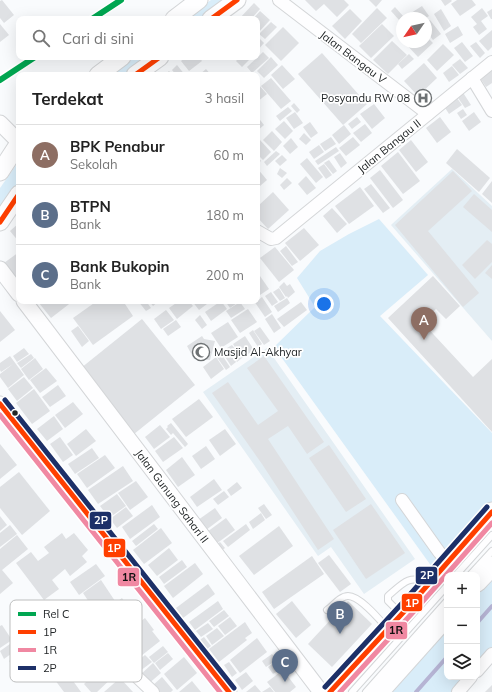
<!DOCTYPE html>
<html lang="id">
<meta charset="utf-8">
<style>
body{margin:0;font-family:Mulish,sans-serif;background:#f6f6f6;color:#222}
.controls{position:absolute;right:12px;bottom:12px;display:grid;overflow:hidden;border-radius:8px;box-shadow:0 4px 16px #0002}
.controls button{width:36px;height:36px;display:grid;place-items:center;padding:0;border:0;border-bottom:1px solid #e0e0e0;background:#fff;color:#222;font:20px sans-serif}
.compass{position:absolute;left:396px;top:12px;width:36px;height:36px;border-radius:50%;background:#fff;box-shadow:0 4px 16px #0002;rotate:236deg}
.you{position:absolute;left:324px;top:304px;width:14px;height:14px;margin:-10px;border:3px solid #fff;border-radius:50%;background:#1a73e8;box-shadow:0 0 0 6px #1a73e833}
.badge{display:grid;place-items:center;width:26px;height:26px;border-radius:50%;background:#0f766e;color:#fff;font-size:13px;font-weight:700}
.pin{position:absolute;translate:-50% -33px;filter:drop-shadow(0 1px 2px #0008)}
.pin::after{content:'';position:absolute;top:21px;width:14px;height:12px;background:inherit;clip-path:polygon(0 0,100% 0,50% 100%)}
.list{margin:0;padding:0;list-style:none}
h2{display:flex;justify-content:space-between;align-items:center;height:52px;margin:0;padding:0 16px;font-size:17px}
h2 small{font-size:13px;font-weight:400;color:#767676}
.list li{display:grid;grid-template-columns:26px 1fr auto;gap:12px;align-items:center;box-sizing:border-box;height:60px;padding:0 16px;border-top:1px solid #e0e0e0}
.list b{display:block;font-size:15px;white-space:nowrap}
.list p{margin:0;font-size:13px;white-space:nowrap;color:#767676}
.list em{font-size:13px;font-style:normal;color:#767676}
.icon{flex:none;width:22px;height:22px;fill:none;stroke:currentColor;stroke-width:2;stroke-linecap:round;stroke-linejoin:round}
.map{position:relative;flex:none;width:492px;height:692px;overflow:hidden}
.search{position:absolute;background:#fff;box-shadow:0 4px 16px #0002;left:16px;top:16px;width:244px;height:44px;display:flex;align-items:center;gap:10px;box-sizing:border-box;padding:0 14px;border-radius:8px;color:#767676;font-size:15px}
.panel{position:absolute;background:#fff;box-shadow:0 4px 16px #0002;left:16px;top:72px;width:244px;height:232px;border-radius:8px}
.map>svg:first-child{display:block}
.built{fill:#e4eef4}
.green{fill:#d9edf9}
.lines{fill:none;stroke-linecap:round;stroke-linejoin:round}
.stream{stroke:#b6b4d4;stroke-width:4}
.building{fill:#dfe1e4}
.service-casing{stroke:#d4d6d8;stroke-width:8}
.minor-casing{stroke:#d4d6d8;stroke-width:14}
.tertiary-casing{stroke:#d4d6d8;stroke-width:17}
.secondary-casing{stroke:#d4d6d8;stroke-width:19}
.primary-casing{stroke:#d4d6d8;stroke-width:21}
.service{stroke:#fefeff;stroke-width:6}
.minor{stroke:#fefeff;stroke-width:12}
.tertiary{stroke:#fefeff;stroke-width:15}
.secondary{stroke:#fefeff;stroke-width:17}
.primary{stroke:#fefeff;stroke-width:19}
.bus-1-casing{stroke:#fff;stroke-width:8}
.bus-2-casing{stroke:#fff;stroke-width:8}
.bus-3-casing{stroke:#fff;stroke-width:8}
.bus-1{stroke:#ff3f00;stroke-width:5}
.bus-2{stroke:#f088a2;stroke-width:5}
.bus-3{stroke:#1d3068;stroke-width:5}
.rail-1-casing{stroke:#fff;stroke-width:9}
.rail-1{stroke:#00a651;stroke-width:6}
.bus-dot{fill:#222628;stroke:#fff;stroke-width:1.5}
.labels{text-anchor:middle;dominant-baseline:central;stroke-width:3.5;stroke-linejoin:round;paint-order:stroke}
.street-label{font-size:11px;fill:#222628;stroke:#fff}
.poi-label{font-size:11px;fill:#222628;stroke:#fff;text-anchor:end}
.key{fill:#fff;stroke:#bdbebe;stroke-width:1}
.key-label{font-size:11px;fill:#222628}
.line-badge{stroke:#fff;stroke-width:1.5}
.badge-label{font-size:11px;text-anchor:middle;font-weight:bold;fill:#fff}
.pale-badge-label{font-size:11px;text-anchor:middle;font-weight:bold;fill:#111}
</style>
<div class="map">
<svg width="492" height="692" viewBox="0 0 492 692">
<rect width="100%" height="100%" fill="#f9fbfd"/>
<g class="built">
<path d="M452 169 492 206V341L391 225Z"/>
<path d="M267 348 415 559 364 594 331 547 318 556 203 392Z"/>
</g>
<g class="green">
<path d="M211 0H228L202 19H185Z"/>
<path d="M133 57H150L125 75H109Z"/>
<path d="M19 161V182L0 210V188Z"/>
<path d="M379 219 428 275 380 316 492 433V513L437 574 274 347 315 307 297 278 320 251 349 234Z"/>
<path d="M492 566V654L477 671V583Z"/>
<path d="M447 616V677H471L458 692H379Z"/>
</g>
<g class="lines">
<g class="stream">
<path d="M477 623 492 606"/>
<path d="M416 692 447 657"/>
</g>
</g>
<g class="building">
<path d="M2 0 14 15 4 23 0 18V1Z"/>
<path d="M305 0H344L349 5 337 17 324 4 316 11Z"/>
<path d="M369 0H382L376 7Z"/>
<path d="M441 0H451L452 1 445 6Z"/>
<path d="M457 0H472L476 5 460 16 451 4Z"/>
<path d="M254 3 260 9 251 19H239Z"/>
<path d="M422 6 429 16 426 18H414L411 13Z"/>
<path d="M395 7 403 16 399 20 391 11Z"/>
<path d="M377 8 387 18 361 43 352 34Z"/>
<path d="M482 8 488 16 481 21 487 29 479 35 473 27 477 24 471 17Z"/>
<path d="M350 9 362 21 345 39 332 26Z"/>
<path d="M441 9 451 26 444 31 434 14Z"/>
<path d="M492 9V19H491L487 12Z"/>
<path d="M260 11 270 20 257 34V19H253Z"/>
<path d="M430 20 441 34 433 40 426 31V23Z"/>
<path d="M271 22 277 27 265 39 259 34Z"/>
<path d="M0 24 9 35 0 42Z"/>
<path d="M382 24 394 36 371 58 359 46Z"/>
<path d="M458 26 463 35 450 43 445 34Z"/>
<path d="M283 27 299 43 281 61 265 45Z"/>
<path d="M402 30V40L397 35Z"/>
<path d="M492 30V47L488 51 479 41Z"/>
<path d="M257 36 264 43 257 51Z"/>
<path d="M426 36 433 43 418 57 404 42H426Z"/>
<path d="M392 41 407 55 388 74 373 60Z"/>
<path d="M462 42 473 56 465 62 454 48Z"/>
<path d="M476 42 485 53 480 58 470 46Z"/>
<path d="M443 44 454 55 437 71 427 60Z"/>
<path d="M263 52 269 58 252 73 247 67Z"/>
<path d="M322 53 367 104 343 125 298 74Z"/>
<path d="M409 54 414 59 402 69 398 64Z"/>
<path d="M186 57H199L202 61 189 71 181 61Z"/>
<path d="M240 57H250L251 58 242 67 236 61Z"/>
<path d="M271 57 278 65 264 78 257 71Z"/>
<path d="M460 59 468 68 460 74 452 65Z"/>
<path d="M424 63 437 78 418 96 404 81Z"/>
<path d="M177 65 185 75H176L172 70Z"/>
<path d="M282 65 295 79 283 89 271 75Z"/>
<path d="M452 66 459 75 449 82 443 73Z"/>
<path d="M492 67V83L486 87 479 76Z"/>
<path d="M206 69 211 75H199Z"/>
<path d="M169 71 173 75H164Z"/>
<path d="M271 78 291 101 281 109 261 86Z"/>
<path d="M257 83 267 94 257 102Z"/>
<path d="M428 90 432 95 418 105 414 100Z"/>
<path d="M462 91 471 105 465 108 456 95Z"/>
<path d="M454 94 462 105 449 114 442 103Z"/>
<path d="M294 103 300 110 297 113 291 106Z"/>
<path d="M374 104 385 118 372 129 360 114Z"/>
<path d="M288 107 292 111 280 121 276 116Z"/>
<path d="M463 109 467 115 461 119 457 113Z"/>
<path d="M295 112 303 123 294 129 286 118Z"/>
<path d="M474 112 481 122 469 131 462 121Z"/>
<path d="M257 116 264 125 257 131Z"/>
<path d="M357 117 361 122 352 129 348 124Z"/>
<path d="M440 117 451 132 437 143 426 128Z"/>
<path d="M284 121 293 131 285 139 275 129Z"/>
<path d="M310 122 318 133 311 138 303 127Z"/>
<path d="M365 124 372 133 361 142 353 133Z"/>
<path d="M344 125 351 134 339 144 332 135Z"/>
<path d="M272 131 282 142 274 151 263 140Z"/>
<path d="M304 133 311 140 306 145 299 139Z"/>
<path d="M331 137 336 144 325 151 320 144Z"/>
<path d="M353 137 360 145 346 156 339 148Z"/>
<path d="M291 138 298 147 290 154 283 146Z"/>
<path d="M260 140 271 152 263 160 257 154V143Z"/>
<path d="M411 140 428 162 416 172 399 150Z"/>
<path d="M319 145 324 152 314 159 309 152Z"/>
<path d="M336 147 339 151 318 165 315 161Z"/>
<path d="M457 149 490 178 479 192 446 163Z"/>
<path d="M276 151 280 154 267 166 264 162Z"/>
<path d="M398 152 420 181 403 194 381 166Z"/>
<path d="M340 153 347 163 341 168 334 157Z"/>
<path d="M282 155 287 160 280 166 275 161Z"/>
<path d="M257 156 261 161 257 164Z"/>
<path d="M307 158 323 177 316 183 300 164Z"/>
<path d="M329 160 337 171 333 174 324 163Z"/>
<path d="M324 164 332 175 326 179 318 168Z"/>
<path d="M257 168 267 180 260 186 257 183Z"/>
<path d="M280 168 287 173 282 178 277 174Z"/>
<path d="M380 170 403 200 393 208 370 178Z"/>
<path d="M453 171 472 191 428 231 479 293 463 307 395 225Z"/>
<path d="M306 176 316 188 307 195 298 184Z"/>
<path d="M287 178 292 183 284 190 280 185Z"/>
<path d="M492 181V203L482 194Z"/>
<path d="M371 184 390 208 383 213 364 189Z"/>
<path d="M360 187 374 206 349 224 335 206Z"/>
<path d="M273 192 289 210 268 229 257 217V207Z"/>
<path d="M474 194 492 210V232L463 207Z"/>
<path d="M332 208 347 224 337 233 323 216Z"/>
<path d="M19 223V242L10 231Z"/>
<path d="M304 228 319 245 300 261 285 243Z"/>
<path d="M487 240 492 244V262L475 279 462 265Z"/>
<path d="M286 246 298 262 292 266 280 251Z"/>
<path d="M275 247 294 270 279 282 260 258Z"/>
<path d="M19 252V284L4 263Z"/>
<path d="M492 265V279L485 273Z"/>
<path d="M260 276 269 289 257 297V278Z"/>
<path d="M433 276 460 306 446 319 436 309 422 322 473 377 492 359V432L388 318Z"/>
<path d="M284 282 287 286 290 284 295 292 288 298 287 296 286 297 279 287Z"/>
<path d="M279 288 285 298 280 301 273 292Z"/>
<path d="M271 292 278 302 272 306 265 296Z"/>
<path d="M262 297 272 312 265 317 254 301H257Z"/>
<path d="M287 298 290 303 278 312 274 306Z"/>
<path d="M42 301H73L51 318 39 303Z"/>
<path d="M97 301H123L133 316 93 345 73 318Z"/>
<path d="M138 301H146L151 308 146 311Z"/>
<path d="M149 301H159L153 306Z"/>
<path d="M179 301H189L193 306 177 319 169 308Z"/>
<path d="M192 301H211L199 310Z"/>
<path d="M221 301 227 309 211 321 205 312Z"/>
<path d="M225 301H240L230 308Z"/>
<path d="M240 302 245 309 231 318 226 311Z"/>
<path d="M301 302 307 310 284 327 277 319Z"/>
<path d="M248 309 257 322 240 333 231 320Z"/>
<path d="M166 310 174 320 161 329 154 319Z"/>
<path d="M0 311 15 330 0 342Z"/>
<path d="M272 314 281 328 274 333 265 319Z"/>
<path d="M200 315 207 325 202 329 195 320Z"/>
<path d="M142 319 195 385 134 434 81 368Z"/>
<path d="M176 320 181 327 168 336 163 329Z"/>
<path d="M228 322 238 337 221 348 211 333Z"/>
<path d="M78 326 89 341 82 347 71 331Z"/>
<path d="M260 327 270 341 264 345 254 331Z"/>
<path d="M253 330 262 344 258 347 249 333Z"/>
<path d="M202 336 204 339 215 341 210 360 194 359 187 346Z"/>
<path d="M245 336 254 350 242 358 233 344Z"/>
<path d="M232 345 242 358 237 362 227 348Z"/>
<path d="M24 348 29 354 17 362 13 356Z"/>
<path d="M227 349 236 362 231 366 222 352Z"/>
<path d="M220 352 230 367 226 370 216 356Z"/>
<path d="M31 354 34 358 21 368 17 363Z"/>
<path d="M10 356 24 375 8 388 0 377V374L13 364 1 372 0 370V363Z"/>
<path d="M264 356 324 442 307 454 288 426 268 439 334 539 318 550 262 464 212 393 228 382 258 425 278 411 247 368Z"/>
<path d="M216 357 224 369 211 379 203 367Z"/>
<path d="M35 358 43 369 29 380 21 369Z"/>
<path d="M46 368 57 381 40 393 30 380Z"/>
<path d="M24 377 33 388 17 401 8 389Z"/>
<path d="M58 385 66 396 50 407 42 397Z"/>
<path d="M34 389 50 411 32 424 16 403Z"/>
<path d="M199 399 213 417 186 437 172 419Z"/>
<path d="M73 402 83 414 65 428 55 415Z"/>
<path d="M54 416 63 429 47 441 37 429Z"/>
<path d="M171 423 188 444 185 447 173 433 171 435 166 429 168 427 167 426Z"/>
<path d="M160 425 170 437 154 449 145 437Z"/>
<path d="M86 429 96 441 76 456 67 444Z"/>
<path d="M225 429 236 444 220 456 209 440Z"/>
<path d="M60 437 73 455 63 462 50 444Z"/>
<path d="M174 437 183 448 163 462 155 451Z"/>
<path d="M0 444 17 465 0 479Z"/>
<path d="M329 445 366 499 346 512 309 458Z"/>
<path d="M206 446 215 459 201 469 192 456Z"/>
<path d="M92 448 99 458 75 474 68 464Z"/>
<path d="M105 455 115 468 87 488 77 474Z"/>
<path d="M182 457 195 475 178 487 166 470Z"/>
<path d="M123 466 133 481 98 504 88 490Z"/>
<path d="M19 472 50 511 22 535 0 508V487Z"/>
<path d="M214 479 222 490 197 507 190 497Z"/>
<path d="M136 481 148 497 130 510 118 493Z"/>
<path d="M237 482 242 488 231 496 227 490Z"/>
<path d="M224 491 229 497 218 505 213 499Z"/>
<path d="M117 494 126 506 109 518 100 506Z"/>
<path d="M264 504 272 515 266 519 258 508Z"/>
<path d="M371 504 405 553 366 579 333 530Z"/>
<path d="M152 505 160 517 130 539 122 527Z"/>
<path d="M126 507 133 516 117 528 110 519Z"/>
<path d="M215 508 222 518 206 530 198 520Z"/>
<path d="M261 513 265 520 253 529 249 522Z"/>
<path d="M0 516 7 525 0 531Z"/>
<path d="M226 518 235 530 216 544 207 532Z"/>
<path d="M154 524 158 529 136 546 132 541Z"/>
<path d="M246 524 250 530 228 547 223 541Z"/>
<path d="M10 525 17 534 0 547V533Z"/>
<path d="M279 526 293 546 254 575 239 556Z"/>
<path d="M161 528 172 543 144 564 133 550Z"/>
<path d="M62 533 66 539 74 533 88 550 82 556 87 562 70 576 65 569 52 580 59 589 44 600 16 563 31 552 38 561 49 553 44 547Z"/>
<path d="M17 535 28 549 2 570 13 583 0 594V549Z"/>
<path d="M220 542 225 548 219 553 214 546Z"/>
<path d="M169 548 178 560 157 576 148 565Z"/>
<path d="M329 555 351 584 340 592 318 563Z"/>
<path d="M312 556 324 574 274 609 262 592Z"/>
<path d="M182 560 187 567 164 584 159 577Z"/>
<path d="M195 563 203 574 173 598 164 586Z"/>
<path d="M96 564 105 576 79 595 70 582Z"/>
<path d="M101 580 115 601 97 614 83 593Z"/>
<path d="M208 584 215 594 183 618 176 608Z"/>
<path d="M122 598 127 606 117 613 121 618 110 626 107 622 101 626 96 618Z"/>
<path d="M218 601 223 609 195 630 189 622Z"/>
<path d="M292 601 311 625 296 638 276 614Z"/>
<path d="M348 601 372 624 332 667 308 644Z"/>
<path d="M224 610 229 616 214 627 209 621Z"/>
<path d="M230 617 237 626 225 635 218 626Z"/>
<path d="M145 618 154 630 152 631 160 641 132 663 124 653 122 655 113 643Z"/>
<path d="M245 622 252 633 245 638 247 640 219 662 209 649Z"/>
<path d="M208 623 213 629 201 637 196 631Z"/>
<path d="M2 625 12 640 0 648V626Z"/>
<path d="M217 628 224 636 212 645 206 636Z"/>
<path d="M204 637 211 646 202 653 194 644Z"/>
<path d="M257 638 267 652 240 673 230 660Z"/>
<path d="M10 644 15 651 4 659 0 651Z"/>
<path d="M163 646 168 652 154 663 149 657Z"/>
<path d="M25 648 38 666 22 678 9 661Z"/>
<path d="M168 653 173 659 160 670 155 663Z"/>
<path d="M272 654 277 660 266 667 262 661Z"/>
<path d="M145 655 152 662 140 671 134 664Z"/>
<path d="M184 657 197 673 177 690 164 674Z"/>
<path d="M63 658 73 671 68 674 81 692H64L55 680 60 676 53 665Z"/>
<path d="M94 658 102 668 106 665 115 675 97 692H91L84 684 90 678 82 668Z"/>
<path d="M276 661 282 668 273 674 268 667Z"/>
<path d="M229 662 237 673 232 677 224 665Z"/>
<path d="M153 663 161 673 147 685 139 676Z"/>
<path d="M283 670 296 687 290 692H275L267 682Z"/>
<path d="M246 672 253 681 242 690 235 680Z"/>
<path d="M162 677 173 690 171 692H157L152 686Z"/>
<path d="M120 678 133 692H104Z"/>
<path d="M192 681 201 692H179Z"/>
<path d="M255 685 261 692H246Z"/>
<path d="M492 685V692H485Z"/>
<path d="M270 687 274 692H262Z"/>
</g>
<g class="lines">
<g class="service-casing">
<g id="service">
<path d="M456 575 492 535"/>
<path d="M470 575 492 551"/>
<path d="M327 610C333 606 340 596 348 596 360 596 379 619 387 628"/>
<path d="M400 613 388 601V596C400 586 411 572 426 584"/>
<path d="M352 692 447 586"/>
<path d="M366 692 447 601"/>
</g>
</g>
<g class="minor-casing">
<g id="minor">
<path d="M279 0 428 114"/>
<path d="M472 78 492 111"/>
<path d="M257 231 271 239 276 238 492 62"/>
<path d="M402 500 439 552 448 562"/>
<path d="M477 671 492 654"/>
<path d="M136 676 153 692"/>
<path d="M458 692 471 677"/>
</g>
</g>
<g class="tertiary-casing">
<g id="tertiary">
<path d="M0 123 19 142"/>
<path d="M0 269 19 294"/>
<path d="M24 301 321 692"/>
<path d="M0 404 229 692"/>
</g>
</g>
<g class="secondary-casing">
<g id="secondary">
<path d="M174 19 199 0"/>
<path d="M211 19 237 0"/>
<path d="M98 75 122 57"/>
<path d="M135 75 160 57"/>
<path d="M0 172 19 143"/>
<path d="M0 222 19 194"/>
</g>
</g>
<g class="primary-casing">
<g id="primary">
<path d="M477 582 492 566"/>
<path d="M330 692 411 604 492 512"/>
<path d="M379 692 447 616"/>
</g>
</g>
<use href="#service" class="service"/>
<use href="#minor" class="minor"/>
<use href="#tertiary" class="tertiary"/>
<use href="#secondary" class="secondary"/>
<use href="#primary" class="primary"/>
<g class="bus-1-casing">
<g id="bus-1">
<path d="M211 19 237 0"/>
<path d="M135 75 160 57"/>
<path d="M0 222 19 194"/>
<path d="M0 404 229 692"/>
<path d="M330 692 411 604 492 512"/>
</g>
</g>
<g class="bus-2-casing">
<g id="bus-2">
<path d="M0 415 220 692"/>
<path d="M340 692 416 609 492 523"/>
</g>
</g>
<g class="bus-3-casing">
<g id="bus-3">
<path d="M5 400 234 688"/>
<path d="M325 687 406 599 487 507"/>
</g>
</g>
<use href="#bus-1" class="bus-1"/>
<use href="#bus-2" class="bus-2"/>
<use href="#bus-3" class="bus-3"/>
<g class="rail-1-casing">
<g id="rail-1">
<path d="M92 19 121 0"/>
<path d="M0 80 35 57"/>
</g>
</g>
<use href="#rail-1" class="rail-1"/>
</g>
<defs>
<g id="hospital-ring" transform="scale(0.9)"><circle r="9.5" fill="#fff" stroke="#6d7173" stroke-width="1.5"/><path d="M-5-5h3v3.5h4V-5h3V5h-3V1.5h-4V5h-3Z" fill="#6d7173"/></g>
<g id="mosque-ring" transform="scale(0.9)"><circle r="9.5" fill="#fff" stroke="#6d7173" stroke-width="1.5"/><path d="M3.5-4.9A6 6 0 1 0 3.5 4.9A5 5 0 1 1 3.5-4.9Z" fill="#6d7173"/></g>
</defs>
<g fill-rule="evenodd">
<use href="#hospital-ring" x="423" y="98"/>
<use href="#mosque-ring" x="201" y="352"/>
</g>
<circle class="bus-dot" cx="15" cy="413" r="3.5"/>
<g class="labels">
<g class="street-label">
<text transform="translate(353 57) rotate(37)">Jalan Bangau V</text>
<text transform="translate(389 146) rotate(-39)">Jalan Bangau II</text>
<text transform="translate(172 496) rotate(53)">Jalan Gunung Sahari II</text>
</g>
<g class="poi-label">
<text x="410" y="98">Posyandu RW 08</text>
<text x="214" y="352" text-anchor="start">Masjid Al-Akhyar</text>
</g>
</g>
<rect x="10" y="600" width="132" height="82" rx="6" class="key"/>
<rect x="18" y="612" width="18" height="4" fill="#00a651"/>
<rect x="18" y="630" width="18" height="4" fill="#ff3f00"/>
<rect x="18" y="648" width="18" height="4" fill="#f088a2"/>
<rect x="18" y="666" width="18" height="4" fill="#1d3068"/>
<g class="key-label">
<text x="43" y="618">Rel C</text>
<text x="43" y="636">1P</text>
<text x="43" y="654">1R</text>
<text x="43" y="672">2P</text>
</g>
<g class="line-badge">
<rect x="89" y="511" width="23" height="19" rx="4" fill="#1d3068"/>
<rect x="103" y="538" width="23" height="20" rx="4" fill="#ff3f00"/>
<rect x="415" y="566" width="23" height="19" rx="4" fill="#1d3068"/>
<rect x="117" y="567" width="23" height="20" rx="4" fill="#f088a2"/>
<rect x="401" y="593" width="22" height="19" rx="4" fill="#ff3f00"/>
<rect x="385" y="621" width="23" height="19" rx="4" fill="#f088a2"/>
</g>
<g class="badge-label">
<text x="101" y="524">2P</text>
<text x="114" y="552">1P</text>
<text x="427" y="579">2P</text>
<text x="412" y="607">1P</text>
</g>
<g class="pale-badge-label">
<text x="129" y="581">1R</text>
<text x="396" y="634">1R</text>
</g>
</svg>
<div class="controls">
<button>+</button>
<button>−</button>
<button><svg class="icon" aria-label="layers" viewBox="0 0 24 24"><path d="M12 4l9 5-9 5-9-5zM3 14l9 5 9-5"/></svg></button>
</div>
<svg class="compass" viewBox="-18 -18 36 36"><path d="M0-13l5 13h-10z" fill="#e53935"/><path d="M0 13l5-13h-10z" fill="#767676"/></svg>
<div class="you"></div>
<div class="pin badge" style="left:424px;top:340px;background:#8d6e63">A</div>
<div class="pin badge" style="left:340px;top:634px;background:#5c6f8a">B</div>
<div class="pin badge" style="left:285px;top:682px;background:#5c6f8a">C</div>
<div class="search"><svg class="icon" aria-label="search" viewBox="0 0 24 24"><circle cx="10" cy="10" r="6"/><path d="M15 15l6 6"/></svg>Cari di sini</div>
<section class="panel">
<h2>Terdekat<small>3 hasil</small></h2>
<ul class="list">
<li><span class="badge" style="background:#8d6e63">A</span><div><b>BPK Penabur</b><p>Sekolah</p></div><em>60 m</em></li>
<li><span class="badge" style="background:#5c6f8a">B</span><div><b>BTPN</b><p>Bank</p></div><em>180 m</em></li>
<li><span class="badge" style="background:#5c6f8a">C</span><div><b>Bank Bukopin</b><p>Bank</p></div><em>200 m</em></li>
</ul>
</section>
</div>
